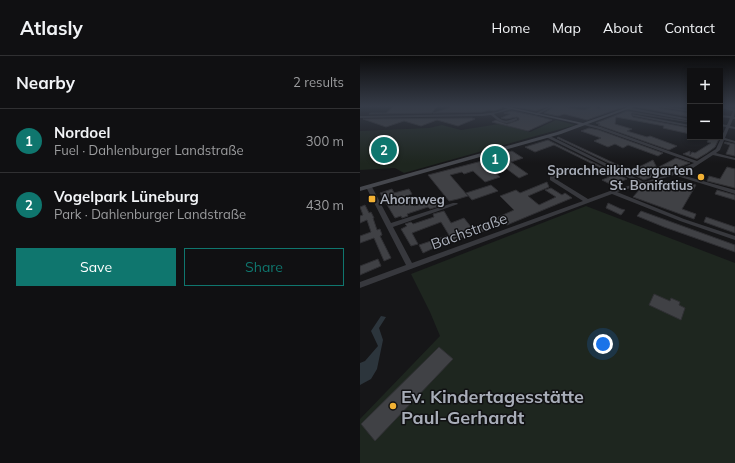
<!DOCTYPE html>
<meta charset="utf-8">
<style>
body{margin:0;font-family:Mulish,sans-serif;background:#19191b;color:#f1f3f6}
.controls{position:absolute;right:12px;top:12px;display:grid;overflow:hidden;border-radius:0px;box-shadow:0 2px 6px #0003}
.controls button{width:36px;height:36px;display:grid;place-items:center;padding:0;border:0;border-bottom:1px solid #303032;background:#101012;color:#f1f3f6;font:20px sans-serif}
.you{position:absolute;left:243px;top:288px;width:14px;height:14px;margin:-10px;border:3px solid #fff;border-radius:50%;background:#1a73e8;box-shadow:0 0 0 6px #1a73e833}
.badge{display:grid;place-items:center;width:26px;height:26px;border-radius:50%;background:#0f766e;color:#fff;font-size:13px;font-weight:700}
.pin{position:absolute;translate:-50% -50%;border:2px solid #fff;box-shadow:0 1px 4px #0006}
.list{margin:0;padding:0;list-style:none}
h2{display:flex;justify-content:space-between;align-items:center;height:52px;margin:0;padding:0 16px;font-size:17px}
h2 small{font-size:13px;font-weight:400;color:#9c9d9f}
.list li{display:grid;grid-template-columns:26px 1fr auto;gap:12px;align-items:center;box-sizing:border-box;height:64px;padding:0 16px;border-top:1px solid #303032}
.list b{display:block;font-size:15px;white-space:nowrap}
.list p{margin:0;font-size:13px;white-space:nowrap;color:#9c9d9f}
.list em{font-size:13px;font-style:normal;color:#9c9d9f}
.actions{display:flex;gap:8px;padding:12px 16px}
.actions a{flex:1;padding:9px 0;border:1px solid #0f766e;border-radius:0px;text-align:center;font-size:14px;color:#0f766e}
.actions .main{background:#0f766e;color:#fff}
.map{position:relative;flex:none;width:375px;height:407px;overflow:hidden}
header{display:flex;align-items:center;gap:24px;box-sizing:border-box;height:56px;padding:0 20px;background:#101012;border-bottom:1px solid #303032}
header strong{font-size:19px}
nav{display:flex;gap:22px;margin-inline-start:auto;font-size:14px}
main{display:flex}
aside{flex:1;background:#101012}
.map>svg:first-child{display:block}
.green{fill:#1e261f}
.water{fill:#2c353c}
.building{fill:#404145;stroke:#303034}
.lines{fill:none;stroke-linecap:round;stroke-linejoin:round}
.street{fill:#37383d;fill-rule:evenodd}
.secondary{fill:#45474d;fill-rule:evenodd}
.poi-dot{fill:#f2b134;stroke:#111113;stroke-width:1.5}
.labels{text-anchor:middle;dominant-baseline:central;stroke-width:3;stroke-linejoin:round;paint-order:stroke}
.far-poi-label{font-size:13px;font-weight:bold;fill:#a8adb8;stroke:#111113;text-anchor:end}
.street-label{font-size:15px;fill:#a8adb8;stroke:#111113}
.near-poi-label{font-size:18px;font-weight:bold;fill:#a8adb8;stroke:#111113;text-anchor:start}
</style>
<header>
<strong>Atlasly</strong>
<nav><a>Home</a><a>Map</a><a>About</a><a>Contact</a></nav>
</header>
<main>
<aside>
<h2>Nearby<small>2 results</small></h2>
<ul class="list">
<li><span class="badge">1</span><div><b>Nordoel</b><p>Fuel · Dahlenburger Landstraße</p></div><em>300 m</em></li>
<li><span class="badge">2</span><div><b>Vogelpark Lüneburg</b><p>Park · Dahlenburger Landstraße</p></div><em>430 m</em></li>
</ul>
<div class="actions"><a class="main">Save</a><a>Share</a></div>
</aside>
<div class="map">
<svg width="375" height="407" viewBox="0 0 375 407">
<rect width="100%" height="100%" fill="#161618"/>
<g class="green">
<path d="M196 64 215 69 44 117 35 112 0 114V75L69 72 82 69 101 74 139 68 170 76Z"/>
<path d="M226 150 375 207V407H0V363L80 280 70 256 51 218Z"/>
</g>
<path class="water" d="M21 260 26 261 19 272 23 284 17 313 11 323 0 329V307L5 305 18 290 11 275Z"/>
<g class="building">
<path d="M37 50H77L72 57 9 58 11 57H26L33 51Z"/>
<path d="M95 50H137L142 52 134 55 129 54 122 56 73 57Z"/>
<path d="M152 50H188L176 55Z"/>
<path d="M195 50 224 54 233 51 240 53V50H266L227 64 204 58 198 60 184 57Z"/>
<path d="M277 50H297L299 52 330 57V60L329 61 277 51Z"/>
<path d="M152 55 177 60 192 64 168 75 132 66 136 64 147 68 159 64V62L157 61 146 63 141 62 150 58 144 57Z"/>
<path d="M267 55 330 66 272 57 271 58 273 61 330 72V78L303 72 304 70 256 61 255 68 272 73 267 75 287 81 290 80 317 90 309 94 238 69 240 68 236 67Z"/>
<path d="M112 62 115 63 98 70 77 64 61 70 44 65 26 71 3 63Z"/>
<path d="M229 72 239 74 303 97 298 100 268 89 263 92 255 88 248 91 234 85 241 82 221 75Z"/>
<path d="M198 81 271 115 293 104 297 112 316 102 330 107 284 124 197 82Z"/>
<path d="M350 81H360L355 91 347 97 337 103 323 98 330 95V99L332 96 335 97 351 87 347 86Z"/>
<path d="M188 84 267 123 252 129 242 124 249 121 245 119 249 116 194 89 175 96 165 91Z"/>
<path d="M365 86 375 88V100L366 98 370 89 364 87Z"/>
<path d="M33 93 34 98 11 102 12 96Z"/>
<path d="M152 95 163 102 151 106 168 118 159 122 131 101Z"/>
<path d="M122 105 140 121 125 126 113 115 104 118 102 116 90 119 108 140 98 143 89 145 68 119Z"/>
<path d="M367 111 375 113V132L347 125 349 120 360 123Z"/>
<path d="M302 124 311 130 315 124 336 129 322 153 336 158 334 163 273 141 280 133 278 131Z"/>
<path d="M187 126 189 131 168 140 179 149 196 141 185 134 191 132 202 139 205 137 212 142 147 169 144 167 116 178 115 176 77 192 76 191 63 197 59 189 89 179 81 166 52 177 58 188 51 190 41 173 47 170 45 168 51 166 53 168 74 161 73 158 84 155 91 167 104 162 115 176 112 173 154 154 140 140 156 134 160 137Z"/>
<path d="M131 129 138 135 112 144 106 137Z"/>
<path d="M32 133 34 137 49 133 52 138 46 140 54 150 75 141 80 150 70 153 68 151 47 158 48 160 42 162 41 160 35 162 20 137Z"/>
<path d="M357 134 375 139V144L355 138Z"/>
<path d="M248 147 261 153 265 154 261 159 246 152Z"/>
<path d="M5 149 9 157 11 156 14 162H13L17 174 20 173 22 179 20 180 31 202 24 205 14 182 0 187V180L11 176 7 164 0 167V160L3 159 0 151Z"/>
<path d="M281 155 375 189V196L304 171 277 160Z"/>
<path d="M346 161 375 171V177L344 166Z"/>
<path d="M18 203 21 210 0 219V210Z"/>
<path d="M294 238 310 245 311 242 320 246 319 249 325 252 321 264 289 249Z"/>
<path d="M79 291 93 303 15 385 1 368Z"/>
</g>
<g class="lines">
<g class="street">
<path d="M191 50H194L177 59 174 58Z"/>
<path d="M298 50 330 54V56L299 51Z"/>
<path d="M360 50 375 53 374 61H375V63H373L370 70 375 71V73L369 72 365 82 375 85V87L364 84 360 94 356 97 375 102V104L353 99 333 112 318 118 375 134V138L314 119 257 136 324 163 375 180V184L320 165 252 138 0 232V226L46 209 6 131 7 130 12 131 31 167 93 147H97L98 148 33 171 52 207 223 145 190 124V120L199 114 203 115 194 122 228 143 250 135 279 127 186 81V79H188L284 126 301 121 334 107 239 73 224 69V67L241 71 337 105 356 93 366 71 360 70V68L367 69 370 62 360 61V59L371 60 373 55 360 52Z"/>
<path d="M151 51 152 53 134 58C143 66 145 66 156 62L158 63C147 70 140 67 131 59L122 60 0 62V60L122 58 137 56Z"/>
<path d="M267 51 330 63V65L266 53Z"/>
<path d="M272 58 330 69V71L273 60Z"/>
</g>
<path class="secondary" d="M138 50H144L223 67 271 50H276L201 78 0 135V131L197 76 219 68Z"/>
</g>
<linearGradient id="sky" x2="0" y2="1"><stop stop-color="#0c0c0d"/><stop offset="0.47" stop-color="#363c48"/><stop offset="1" stop-color="#363c48" stop-opacity="0"/></linearGradient>
<rect width="375" height="107" fill="url(#sky)"/>
<g class="poi-dot">
<circle cx="341" cy="121" r="4"/>
<rect x="8" y="139" width="8" height="8" rx="2"/>
<circle cx="33" cy="350" r="4"/>
</g>
<g class="labels">
<g class="far-poi-label">
<text x="333" y="114">Sprachheilkindergarten<tspan x="333" dy="15">St. Bonifatius</tspan></text>
<text x="20" y="143" text-anchor="start">Ahornweg</text>
</g>
<g class="street-label">
<text transform="translate(109 175) rotate(-20)">Bachstraße</text>
</g>
<g class="near-poi-label">
<text x="41" y="340">Ev. Kindertagesstätte<tspan x="41" dy="21">Paul-Gerhardt</tspan></text>
</g>
</g>
</svg>
<div class="controls">
<button>+</button>
<button>−</button>
</div>
<div class="you"></div>
<div class="pin badge" style="left:135px;top:103px">1</div>
<div class="pin badge" style="left:24px;top:94px">2</div>
</div>
</main>
